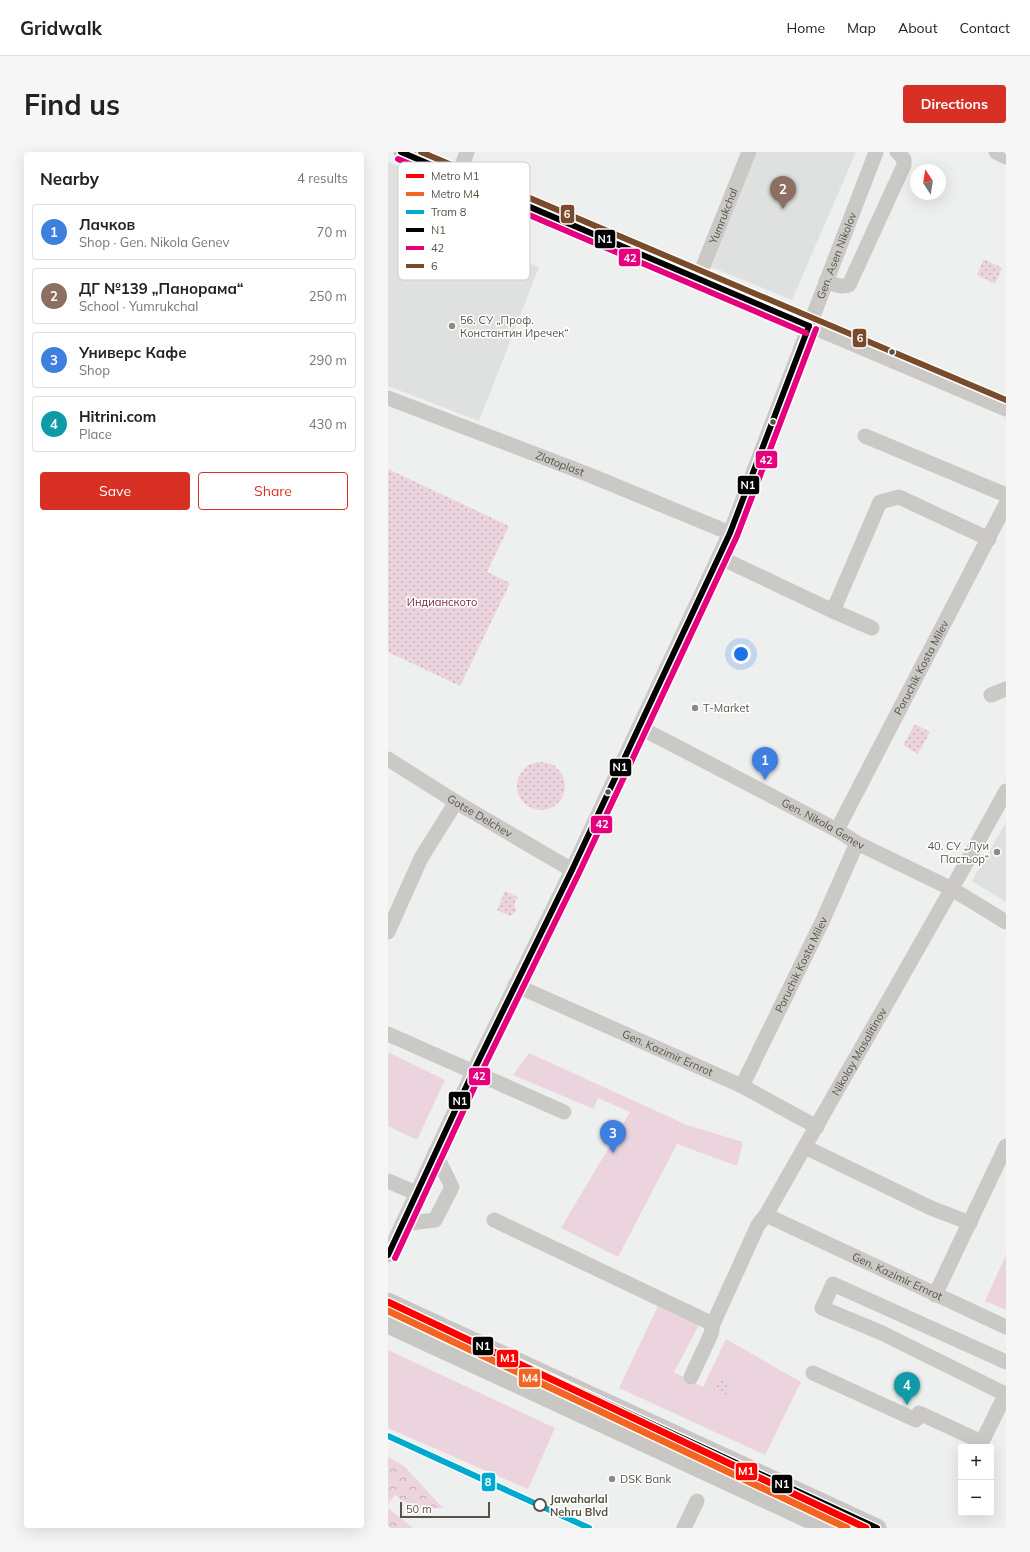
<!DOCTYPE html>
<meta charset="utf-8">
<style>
body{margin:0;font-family:Mulish,sans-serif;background:#f6f6f6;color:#222}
.controls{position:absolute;right:12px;bottom:12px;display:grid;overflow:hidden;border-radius:4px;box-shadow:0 4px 16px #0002}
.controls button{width:36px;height:36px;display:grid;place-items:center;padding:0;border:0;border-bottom:1px solid #e0e0e0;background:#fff;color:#222;font:20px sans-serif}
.compass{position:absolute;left:522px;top:12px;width:36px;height:36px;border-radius:50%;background:#fff;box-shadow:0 4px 16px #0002;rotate:348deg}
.scale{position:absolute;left:12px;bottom:10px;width:90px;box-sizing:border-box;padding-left:4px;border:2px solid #595347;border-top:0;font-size:11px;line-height:14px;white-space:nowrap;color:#595347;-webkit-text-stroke:3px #fff;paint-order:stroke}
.you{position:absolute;left:353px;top:502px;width:14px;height:14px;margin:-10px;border:3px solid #fff;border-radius:50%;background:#1a73e8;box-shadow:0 0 0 6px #1a73e833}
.badge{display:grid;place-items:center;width:26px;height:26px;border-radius:50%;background:#d93025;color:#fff;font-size:13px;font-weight:700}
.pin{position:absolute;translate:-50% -33px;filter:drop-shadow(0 1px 2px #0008)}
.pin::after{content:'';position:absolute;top:21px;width:14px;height:12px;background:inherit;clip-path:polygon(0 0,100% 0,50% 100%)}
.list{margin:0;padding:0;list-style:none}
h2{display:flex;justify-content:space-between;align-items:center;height:52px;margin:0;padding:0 16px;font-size:17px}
h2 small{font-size:13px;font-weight:400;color:#767676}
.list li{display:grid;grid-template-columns:26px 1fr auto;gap:12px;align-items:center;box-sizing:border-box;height:56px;margin:0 8px 8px;padding:0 8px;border:1px solid #e0e0e0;border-radius:4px}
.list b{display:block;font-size:15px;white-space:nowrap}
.list p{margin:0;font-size:13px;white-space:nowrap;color:#767676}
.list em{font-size:13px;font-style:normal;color:#767676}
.actions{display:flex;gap:8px;padding:12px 16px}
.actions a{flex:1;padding:9px 0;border:1px solid #d93025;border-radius:4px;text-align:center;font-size:14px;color:#d93025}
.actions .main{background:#d93025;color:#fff}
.map{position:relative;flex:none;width:618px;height:1376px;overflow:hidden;border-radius:4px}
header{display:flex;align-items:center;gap:24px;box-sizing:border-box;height:56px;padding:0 20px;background:#fff;border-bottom:1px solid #e0e0e0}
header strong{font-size:19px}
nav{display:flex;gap:22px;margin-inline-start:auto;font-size:14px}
.intro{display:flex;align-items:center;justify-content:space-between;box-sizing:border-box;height:96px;padding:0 24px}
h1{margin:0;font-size:28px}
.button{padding:10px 18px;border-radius:4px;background:#d93025;color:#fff;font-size:14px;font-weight:700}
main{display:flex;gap:24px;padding:0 24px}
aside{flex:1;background:#fff;border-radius:4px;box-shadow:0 4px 16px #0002}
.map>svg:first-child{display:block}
.education{fill:#dfe1e1}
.grass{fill:#ecd4de}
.forest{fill:url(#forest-crowns)}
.park{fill:url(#park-dots)}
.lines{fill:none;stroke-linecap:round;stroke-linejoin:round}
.minor{stroke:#cac9c5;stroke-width:15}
.major{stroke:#c9c7c3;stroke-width:19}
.bus-1-casing{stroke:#fff;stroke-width:9}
.bus-2-casing{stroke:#fff;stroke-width:9}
.bus-3-casing{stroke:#fff;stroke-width:9}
.bus-1{stroke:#000;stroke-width:6}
.bus-2{stroke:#e5007d;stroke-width:6}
.bus-3{stroke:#7a4b2a;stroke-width:6}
.tram-1-casing{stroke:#fff;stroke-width:9}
.tram-1{stroke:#00a9ce;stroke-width:6}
.metro-1-casing{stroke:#fff;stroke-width:10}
.metro-2-casing{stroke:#fff;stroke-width:10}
.metro-1{stroke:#f00;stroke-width:7}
.metro-2{stroke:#f26522;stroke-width:7}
.poi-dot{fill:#8d8a82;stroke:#fff;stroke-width:1.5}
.bus-dot{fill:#595347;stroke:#fff;stroke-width:1.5}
.stop-dot{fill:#fff;stroke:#595347;stroke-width:2}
.labels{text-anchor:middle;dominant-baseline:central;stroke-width:3;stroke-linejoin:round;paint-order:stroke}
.street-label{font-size:11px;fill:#595347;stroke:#fff}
.poi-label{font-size:11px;fill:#595347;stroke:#fff;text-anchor:start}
.park-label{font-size:11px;fill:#741d39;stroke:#fff}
.stop-label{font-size:11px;font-weight:bold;fill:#595347;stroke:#fff;text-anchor:start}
.key{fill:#fff;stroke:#cdcbc8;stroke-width:1}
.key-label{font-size:11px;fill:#595347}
.line-badge{stroke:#fff;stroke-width:1.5}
.badge-label{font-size:11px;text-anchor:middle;font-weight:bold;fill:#fff}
</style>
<header>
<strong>Gridwalk</strong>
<nav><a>Home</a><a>Map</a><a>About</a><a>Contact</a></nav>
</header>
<div class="intro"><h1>Find us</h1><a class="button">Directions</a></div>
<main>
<aside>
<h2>Nearby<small>4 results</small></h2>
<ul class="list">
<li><span class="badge" style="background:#3f7fe0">1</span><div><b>Лачков</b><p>Shop · Gen. Nikola Genev</p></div><em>70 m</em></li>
<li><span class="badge" style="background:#8d6e63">2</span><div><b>ДГ №139 „Панорама“</b><p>School · Yumrukchal</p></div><em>250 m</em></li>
<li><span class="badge" style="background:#3f7fe0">3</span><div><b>Универс Кафе</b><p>Shop</p></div><em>290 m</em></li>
<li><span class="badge" style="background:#0f9aa8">4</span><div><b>Hitrini.com</b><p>Place</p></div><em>430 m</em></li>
</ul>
<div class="actions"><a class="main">Save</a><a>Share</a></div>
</aside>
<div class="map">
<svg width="618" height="1376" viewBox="0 0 618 1376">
<defs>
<pattern id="forest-crowns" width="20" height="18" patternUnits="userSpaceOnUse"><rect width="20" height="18" fill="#ecd4de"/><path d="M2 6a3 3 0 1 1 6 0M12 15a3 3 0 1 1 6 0" fill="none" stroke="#c2afb6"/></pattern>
<pattern id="park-dots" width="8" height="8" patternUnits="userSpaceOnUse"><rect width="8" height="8" fill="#ecd4de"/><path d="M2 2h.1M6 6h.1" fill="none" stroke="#c2afb6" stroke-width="1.8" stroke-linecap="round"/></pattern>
</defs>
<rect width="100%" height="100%" fill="#eeefef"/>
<g class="education">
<path d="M369 0H468L404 148 323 115Z"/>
<path d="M0 10 112 57 96 92 151 115 91 269 0 234Z"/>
<path d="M618 670V750L584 729Z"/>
</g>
<g class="grass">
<path d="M0 900 57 928 29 988 0 974Z"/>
<path d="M141 901 299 973 355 990 349 1014 289 992 230 1105 173 1076 242 960 210 946 206 957 125 923Z"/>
<path d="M618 1103V1158L597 1149Z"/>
<path d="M270 1154 311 1173 286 1220 315 1235 338 1187 413 1230 377 1303 231 1236Z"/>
<path d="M0 1198 167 1276 140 1337 0 1276Z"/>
</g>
<g class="forest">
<path d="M0 1305 16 1314 55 1356H25L7 1343 0 1352Z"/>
<path d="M0 1356 25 1376H0Z"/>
</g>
<g class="park">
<path d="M596 107 614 116 607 132 589 123Z"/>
<path d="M0 317 121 374 99 420 122 431 72 534 0 500Z"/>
<path d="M527 572 542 580 530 602 515 593Z"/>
<circle cx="153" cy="634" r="24"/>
<path d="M117 739 130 745 126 752 128 759 122 764 109 758Z"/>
<path d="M330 1227 343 1232 338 1243 326 1238Z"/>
</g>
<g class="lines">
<g class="minor">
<path d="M13 0 618 257"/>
<path d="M608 0 618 5"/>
<path d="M70 24 79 0"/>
<path id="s1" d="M310 127 361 0"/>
<path d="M438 129C446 132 452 136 461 133L516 13V7L509 0"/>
<path id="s2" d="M0 246 199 322 342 381"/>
<path d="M477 284 618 343"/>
<path d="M331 405 445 459 492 350 511 345 601 387"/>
<path d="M445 459 484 476"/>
<path d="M603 543 618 537"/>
<path id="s3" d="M251 575 449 678 469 691 564 737 618 770"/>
<path id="s4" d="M0 607 68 650 184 718"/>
<path id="s5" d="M449 678 618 352"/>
<path d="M0 780 33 706 68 650"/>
<path id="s6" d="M127 833 354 934 429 975"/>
<path d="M0 882 176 960"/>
<path id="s7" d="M354 934 434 770 469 691"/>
<path d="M417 995 543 1056 582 1071"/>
<path d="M0 1029 28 1041"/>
<path id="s8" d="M378 1063 618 1175"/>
<path d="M106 1068 325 1172"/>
<path d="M14 1072 47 1068 64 1035 47 1001"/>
<path id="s9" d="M0 1103 85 920 184 718 342 381 488 0"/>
<path d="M547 1143 618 994"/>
<path d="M425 1221 528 1268 531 1261 594 1290 618 1241"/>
<path id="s10" d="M303 1225 323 1182 325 1172 370 1073 378 1063C458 921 540 782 618 639"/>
<path d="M617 1242 494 1181 434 1156 445 1132 618 1210"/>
<path d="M296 1376 309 1349"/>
</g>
<g class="major">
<path d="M0 1150 489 1376"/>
<path d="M0 1172 440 1376"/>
</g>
<g class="bus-1-casing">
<g id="bus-1">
<path d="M13 0 421 174"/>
<path d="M0 1103 85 920 184 718 342 381 421 174"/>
<path d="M0 1150 489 1376"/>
</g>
</g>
<g class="bus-2-casing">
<g id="bus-2">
<path d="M10 7 418 181"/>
<path d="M7 1106 92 923 191 721 349 384 428 177"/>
</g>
</g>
<g class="bus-3-casing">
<path id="bus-3" d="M33 0 618 248"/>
</g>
<use href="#bus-1" class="bus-1"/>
<use href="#bus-2" class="bus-2"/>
<use href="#bus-3" class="bus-3"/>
<g class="tram-1-casing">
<path id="tram-1" d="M0 1284 201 1376"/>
</g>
<use href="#tram-1" class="tram-1"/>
<g class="metro-1-casing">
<path id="metro-1" d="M0 1150 478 1376"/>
</g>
<g class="metro-2-casing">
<path id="metro-2" d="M0 1159 459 1376"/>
</g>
<use href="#metro-1" class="metro-1"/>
<use href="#metro-2" class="metro-2"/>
</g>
<g class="poi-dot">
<circle cx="64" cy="174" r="4"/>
<circle cx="307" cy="556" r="4"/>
<circle cx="609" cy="700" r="4"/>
<circle cx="224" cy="1327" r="4"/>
</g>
<g class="bus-dot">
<circle cx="504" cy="200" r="3.5"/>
<circle cx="385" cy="270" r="3.5"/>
<circle cx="220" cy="640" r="3.5"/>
</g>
<circle class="stop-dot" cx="152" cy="1353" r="6"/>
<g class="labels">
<g class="street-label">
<text stroke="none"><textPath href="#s1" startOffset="68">Yumrukchal</textPath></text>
<text stroke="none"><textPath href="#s9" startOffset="1096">Gen. Asen Nikolov</textPath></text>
<text stroke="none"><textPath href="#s2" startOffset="184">Zlatoplast</textPath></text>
<text stroke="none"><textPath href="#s5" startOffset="183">Poruchik Kosta Milev</textPath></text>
<text stroke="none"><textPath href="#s4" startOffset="108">Gotse Delchev</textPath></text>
<text stroke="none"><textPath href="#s3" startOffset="208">Gen. Nikola Genev</textPath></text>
<text stroke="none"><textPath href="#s7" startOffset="135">Poruchik Kosta Milev</textPath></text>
<text stroke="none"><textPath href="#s10" startOffset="367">Nikolay Masalitinov</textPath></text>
<text stroke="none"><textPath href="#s6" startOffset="167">Gen. Kazimir Ernrot</textPath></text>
<text stroke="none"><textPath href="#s8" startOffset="145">Gen. Kazimir Ernrot</textPath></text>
</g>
<g class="poi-label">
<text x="72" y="168">56. СУ „Проф.<tspan x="72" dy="13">Константин Иречек“</tspan></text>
<text x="315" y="556">T-Market</text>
<text x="601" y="694" text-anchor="end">40. СУ „Луи<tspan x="601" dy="13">Пастьор“</tspan></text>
<text x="232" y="1327">DSK Bank</text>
</g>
<g class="park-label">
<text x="54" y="450">Индианското</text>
</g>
<g class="stop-label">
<text x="162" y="1347">Jawaharlal<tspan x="162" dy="13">Nehru Blvd</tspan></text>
</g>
</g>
<rect x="10" y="10" width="132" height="118" rx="6" class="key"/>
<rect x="18" y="22" width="18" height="4" fill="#f00"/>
<rect x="18" y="40" width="18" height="4" fill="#f26522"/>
<rect x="18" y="58" width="18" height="4" fill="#00a9ce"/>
<rect x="18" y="76" width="18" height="4" fill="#000"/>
<rect x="18" y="94" width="18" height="4" fill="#e5007d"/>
<rect x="18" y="112" width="18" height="4" fill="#7a4b2a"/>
<g class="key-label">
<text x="43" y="28">Metro M1</text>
<text x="43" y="46">Metro M4</text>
<text x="43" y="64">Tram 8</text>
<text x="43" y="82">N1</text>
<text x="43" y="100">42</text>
<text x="43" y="118">6</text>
</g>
<g class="line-badge">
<rect x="172" y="52" width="15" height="20" rx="4" fill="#7a4b2a"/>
<rect x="206" y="77" width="22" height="20" rx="4" fill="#000"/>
<rect x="230" y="96" width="23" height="19" rx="4" fill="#e5007d"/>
<rect x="464" y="176" width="15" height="20" rx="4" fill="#7a4b2a"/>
<rect x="367" y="298" width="23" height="19" rx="4" fill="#e5007d"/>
<rect x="349" y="323" width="23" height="20" rx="4" fill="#000"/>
<rect x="221" y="606" width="23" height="19" rx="4" fill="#000"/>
<rect x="202" y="663" width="23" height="19" rx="4" fill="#e5007d"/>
<rect x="80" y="915" width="23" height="19" rx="4" fill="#e5007d"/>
<rect x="60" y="939" width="23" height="19" rx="4" fill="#000"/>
<rect x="84" y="1184" width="22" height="20" rx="4" fill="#000"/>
<rect x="108" y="1197" width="23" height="19" rx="4" fill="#f00"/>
<rect x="130" y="1216" width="23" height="20" rx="4" fill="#f26522"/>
<rect x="347" y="1310" width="23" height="19" rx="4" fill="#f00"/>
<rect x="93" y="1320" width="15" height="20" rx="4" fill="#00a9ce"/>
<rect x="383" y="1322" width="22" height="20" rx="4" fill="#000"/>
</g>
<g class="badge-label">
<text x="179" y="66">6</text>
<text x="217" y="91">N1</text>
<text x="242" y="110">42</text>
<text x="472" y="190">6</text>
<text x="378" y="312">42</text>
<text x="360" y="337">N1</text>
<text x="232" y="619">N1</text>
<text x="214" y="676">42</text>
<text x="91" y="928">42</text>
<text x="72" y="953">N1</text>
<text x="95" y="1198">N1</text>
<text x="120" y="1210">M1</text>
<text x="142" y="1230">M4</text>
<text x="358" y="1323">M1</text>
<text x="100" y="1334">8</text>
<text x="394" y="1336">N1</text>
</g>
</svg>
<div class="controls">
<button>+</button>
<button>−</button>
</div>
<svg class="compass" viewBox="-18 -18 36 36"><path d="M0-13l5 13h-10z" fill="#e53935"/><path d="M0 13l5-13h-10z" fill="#767676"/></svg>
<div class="scale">50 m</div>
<div class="you"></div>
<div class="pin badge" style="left:377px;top:628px;background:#3f7fe0">1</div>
<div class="pin badge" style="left:395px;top:57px;background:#8d6e63">2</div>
<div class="pin badge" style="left:225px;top:1001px;background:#3f7fe0">3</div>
<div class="pin badge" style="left:519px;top:1253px;background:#0f9aa8">4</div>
</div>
</main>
